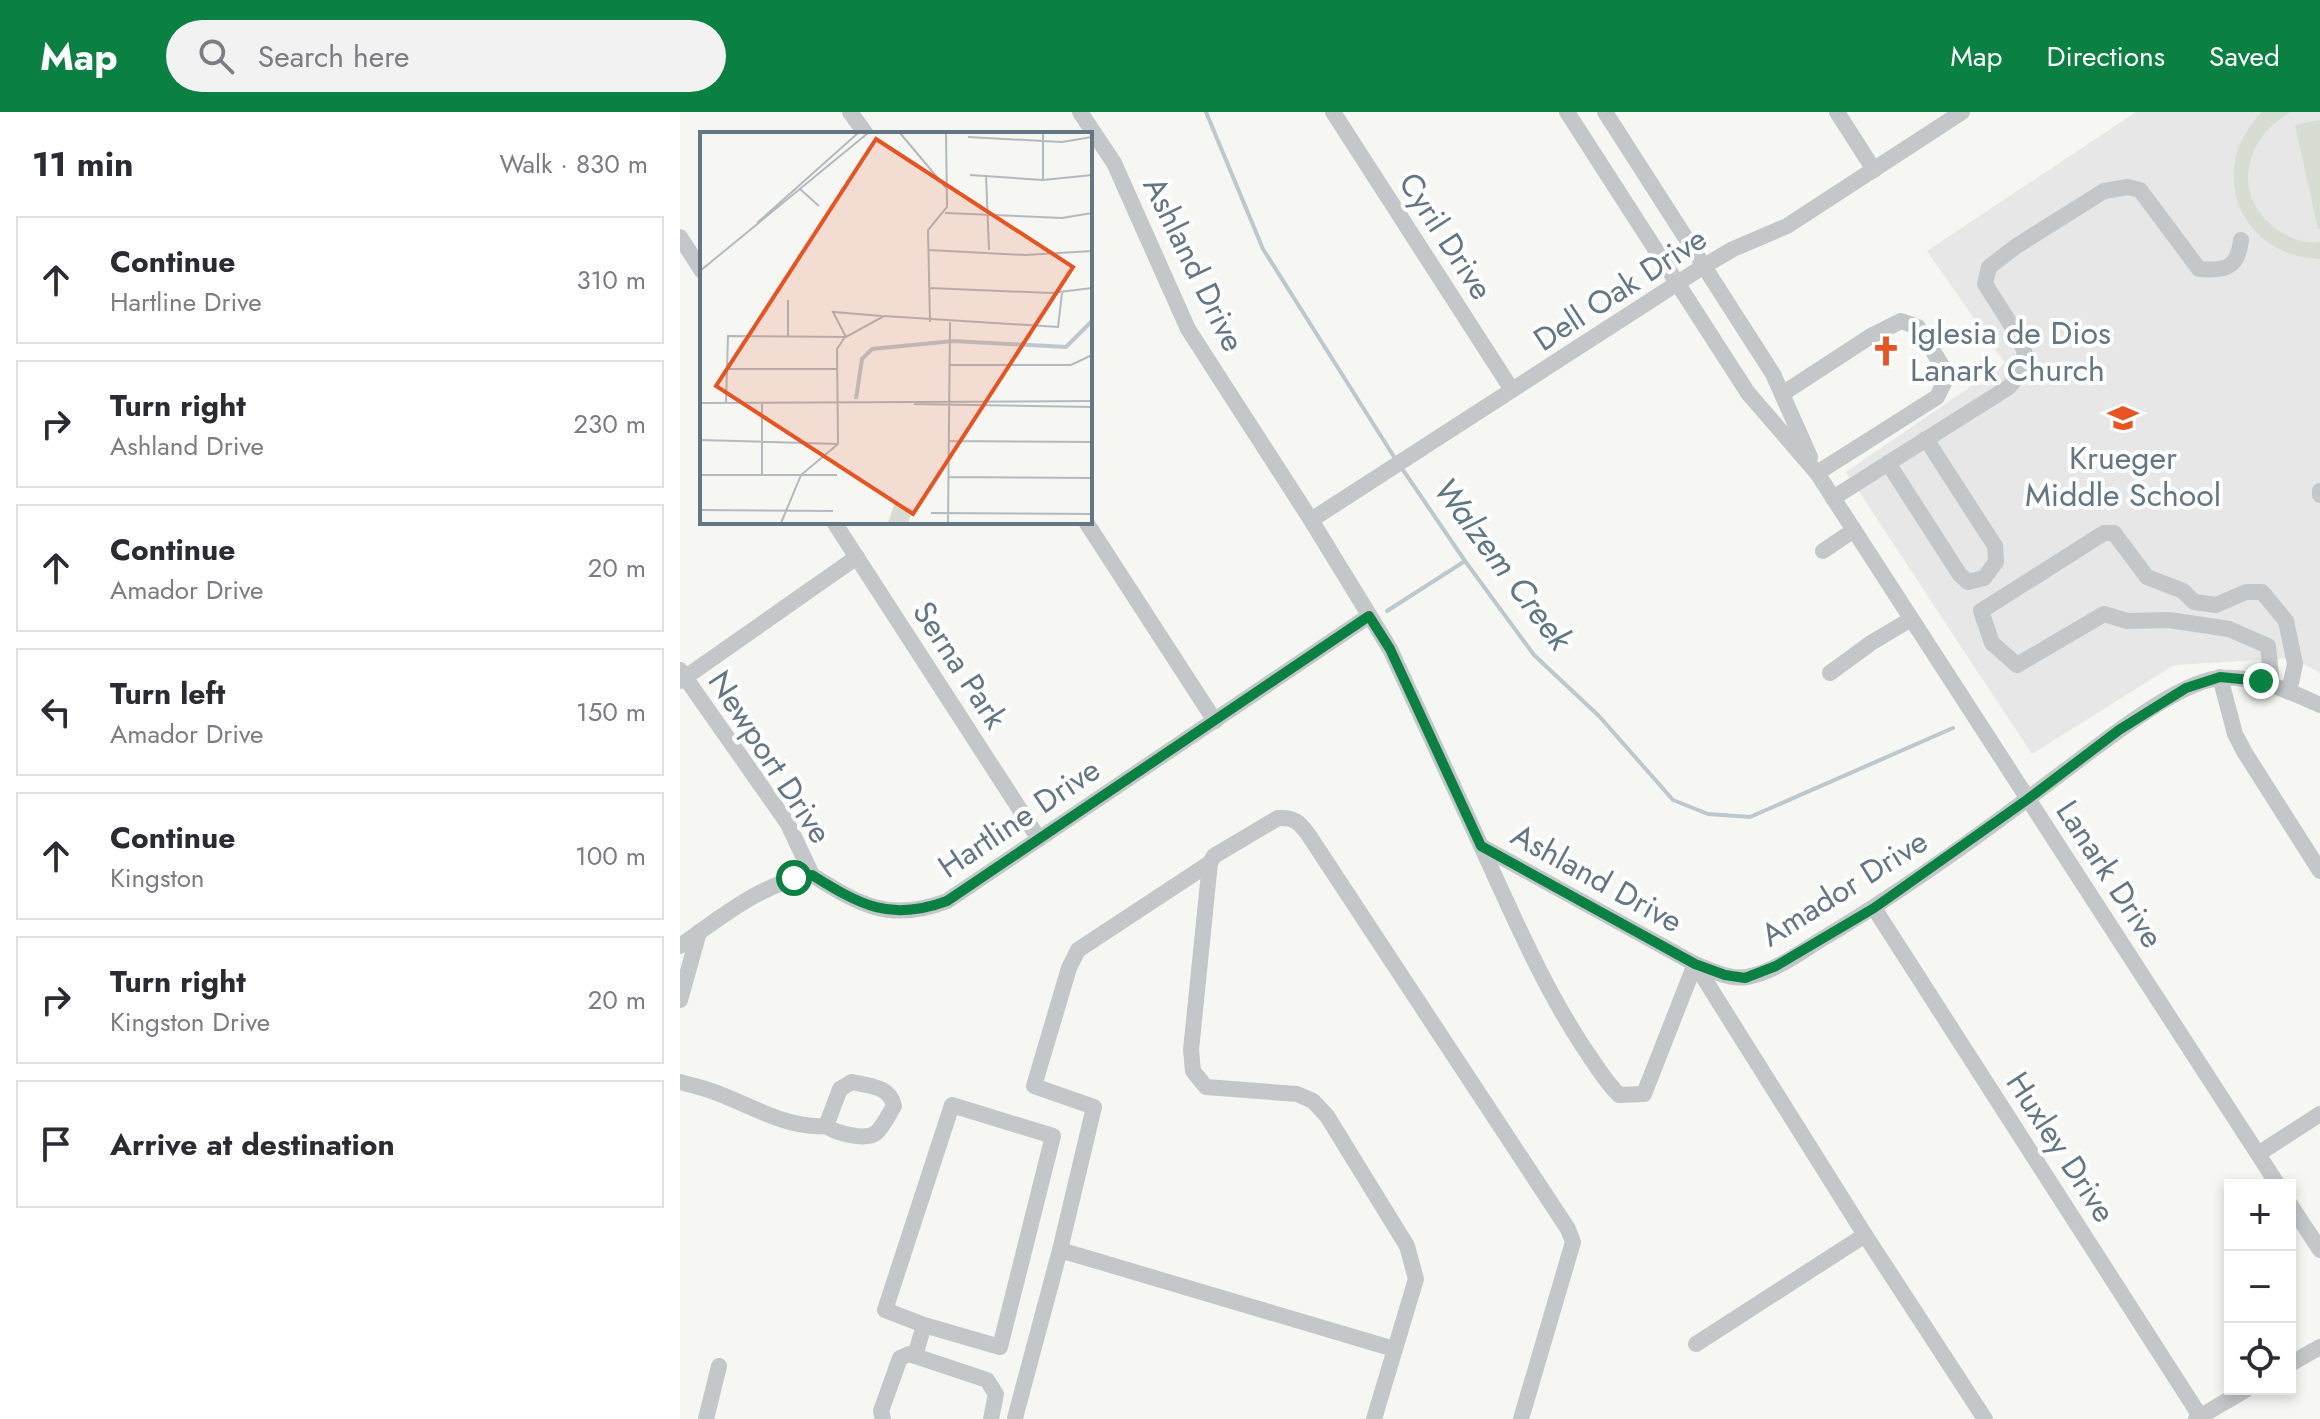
<!DOCTYPE html>
<meta charset="utf-8">
<style>
body{margin:0;font-family:Jost,sans-serif;background:#f2f2f3;color:#2b2b33}
.controls{position:absolute;right:24px;bottom:24px;display:grid;overflow:hidden;border-radius:0px;box-shadow:0 4px 12px #0003}
.controls button{width:72px;height:72px;display:grid;place-items:center;padding:0;border:0;border-bottom:2px solid #e1e1e2;background:#fff;color:#2b2b33;font:40px sans-serif}
.stop{position:absolute;width:24px;height:24px;margin:-18px;border:6px solid #0b8043;border-radius:50%;background:#fff}
.stop.end{background:#0b8043;border-color:#fff;box-shadow:0 2px 8px #0008}
.list{margin:0;padding:0;list-style:none}
h2{display:flex;justify-content:space-between;align-items:center;height:104px;margin:0;padding:0 32px;font-size:34px}
h2 small{font-size:26px;font-weight:400;color:#7c7c81}
.list li{display:grid;grid-template-columns:52px 1fr auto;gap:24px;align-items:center;box-sizing:border-box;height:128px;margin:0 16px 16px;padding:0 16px;border:2px solid #e1e1e2;border-radius:0px}
.list b{display:block;font-size:30px;white-space:nowrap}
.list p{margin:0;font-size:26px;white-space:nowrap;color:#7c7c81}
.list em{font-size:26px;font-style:normal;color:#7c7c81}
.icon{flex:none;width:44px;height:44px;fill:none;stroke:currentColor;stroke-width:2;stroke-linecap:round;stroke-linejoin:round}
.map{position:relative;flex:none;width:1640px;height:1307px;overflow:hidden}
header{display:flex;align-items:center;gap:48px;box-sizing:border-box;height:112px;padding:0 40px;background:#0b8043;color:#fff}
header strong{font-size:38px}
nav{display:flex;gap:44px;margin-inline-start:auto;font-size:28px}
.search{width:560px;height:72px;background:#f2f2f3;display:flex;align-items:center;gap:20px;box-sizing:border-box;padding:0 28px;border-radius:44px;color:#7c7c81;font-size:30px}
main{display:flex}
aside{flex:1;background:#fff}
.map>svg:first-child{display:block}
.built{fill:#e6e7e6}
.green{fill:#d7ddd3}
.lines{fill:none;stroke-linecap:round;stroke-linejoin:round}
.stream{stroke:#bcc8cd;stroke-width:4}
.minor{stroke:#c3c7ca;stroke-width:16}
.route{stroke:#0b8043;stroke-width:10}
.labels{text-anchor:middle;dominant-baseline:central;stroke-width:8;stroke-linejoin:round;paint-order:stroke}
.street-label{font-size:32px;fill:#647584;stroke:#fff}
.poi-label{font-size:32px;fill:#647584;stroke:#fff;text-anchor:start}
.water-label{font-size:34px;font-style:italic;fill:#5f7781;stroke:#fff}
.inset-river{fill:none;stroke:#bcc8cd;stroke-width:4}
.inset-road{fill:none;stroke:#b3babf;stroke-width:2}
.view{fill:#e75321;fill-opacity:0.15;stroke:#e75321;stroke-width:4}
.inset-edge{fill:none;stroke:#647584;stroke-width:4}
</style>
<header>
<strong>Map</strong>
<div class="search"><svg class="icon" aria-label="search" viewBox="0 0 24 24"><circle cx="10" cy="10" r="6"/><path d="M15 15l6 6"/></svg>Search here</div>
<nav><a>Map</a><a>Directions</a><a>Saved</a></nav>
</header>
<main>
<aside>
<h2>11 min<small>Walk · 830 m</small></h2>
<ul class="list">
<li><svg class="icon" aria-label="ahead" viewBox="0 0 24 24"><path d="M12 20V5M6 11l6-6 6 6"/></svg><div><b>Continue</b><p>Hartline Drive</p></div><em>310 m</em></li>
<li><svg class="icon" aria-label="right" viewBox="0 0 24 24"><path d="M7 20v-9h11M14 6l5 5-5 5"/></svg><div><b>Turn right</b><p>Ashland Drive</p></div><em>230 m</em></li>
<li><svg class="icon" aria-label="ahead" viewBox="0 0 24 24"><path d="M12 20V5M6 11l6-6 6 6"/></svg><div><b>Continue</b><p>Amador Drive</p></div><em>20 m</em></li>
<li><svg class="icon" aria-label="left" viewBox="0 0 24 24"><path d="M17 20v-9H6M10 6l-5 5 5 5"/></svg><div><b>Turn left</b><p>Amador Drive</p></div><em>150 m</em></li>
<li><svg class="icon" aria-label="ahead" viewBox="0 0 24 24"><path d="M12 20V5M6 11l6-6 6 6"/></svg><div><b>Continue</b><p>Kingston</p></div><em>100 m</em></li>
<li><svg class="icon" aria-label="right" viewBox="0 0 24 24"><path d="M7 20v-9h11M14 6l5 5-5 5"/></svg><div><b>Turn right</b><p>Kingston Drive</p></div><em>20 m</em></li>
<li><svg class="icon" aria-label="arrive" viewBox="0 0 24 24"><path d="M6 21V4h12l-3 4 3 4H6"/></svg><div><b>Arrive at destination</b></div></li>
</ul>
</aside>
<div class="map">
<svg width="1640" height="1307" viewBox="0 0 1640 1307">
<rect width="100%" height="100%" fill="#f6f6f2"/>
<path class="built" d="M1456 0H1640V561L1613 546 1494 553 1352 642 1166 360 1325 251 1247 139Z"/>
<g class="green">
<path d="M1582 0H1611C1564 25 1550 85 1598 118 1612 127 1624 132 1640 130V147C1559 144 1525 57 1582 0Z"/>
<path d="M1640 8V117H1638L1615 13Z"/>
</g>
<g class="lines">
<g class="stream">
<path d="M526 0 583 137 716 348"/>
<path d="M721 355 785 449 854 543 919 604 993 688 1028 702 1070 705 1273 616"/>
<path d="M707 499 785 449"/>
</g>
<g class="minor">
<path d="M170 0 186 22"/>
<path d="M400 0 434 51 508 217 631 408 710 537 801 734 1015 852C1030 858 1050 868 1067 865 1094 860 1119 841 1142 827 1236 771 1324 705 1411 639 1441 617 1505 567 1542 566 1577 564 1609 579 1640 593"/>
<path d="M653 0 832 278"/>
<path d="M887 0 1068 281 1137 361 1598 1073"/>
<path d="M925 0 1093 262 1130 345"/>
<path d="M1157 0 1194 58"/>
<path d="M0 125 22 159"/>
<path d="M1102 282 1191 224 1221 209 1238 215 1264 257 1266 267 1257 285 1137 361"/>
<path d="M1208 351 1280 463 1288 470 1304 466 1316 450 1315 434 1246 327"/>
<path d="M1640 379V383"/>
<path d="M1153 386 1329 275 1348 251 1340 227 1305 172 1309 155 1335 135 1424 79 1448 75 1460 78 1519 157C1544 159 1558 157 1561 128"/>
<path d="M631 408 1024 154 1053 137 1107 114 1282 0"/>
<path d="M154 410 359 727"/>
<path d="M406 410 535 609"/>
<path d="M1143 439 1174 418"/>
<path d="M0 558 108 712 132 763"/>
<path d="M1150 561 1191 531 1231 507"/>
<path d="M1540 565 1555 622 1565 641 1640 759"/>
<path d="M0 569 177 445"/>
<path d="M1592 573 1588 534 1549 517 1489 508 1447 509 1424 502 1337 553 1312 531 1301 499 1424 421H1434L1467 465 1503 479 1514 490 1536 493 1566 480H1582L1606 509 1615 552 1609 580"/>
<path d="M801 734C832 801 861 870 902 933 914 950 924 968 939 983L964 982 1015 852"/>
<path d="M530 751 398 838 389 856 354 974 414 995 380 1138 714 1237"/>
<path d="M1194 796 1520 1304"/>
<path d="M0 834C40 806 83 770 132 763 180 793 210 811 267 789L689 504"/>
<path d="M1015 852 1185 1123 1305 1307"/>
<path d="M0 888 19 820"/>
<path d="M0 970C12 973 25 976 37 981 72 994 108 1017 146 1014L160 977 172 970C189 974 210 974 214 994 209 1002 203 1015 196 1021 185 1029 156 1021 146 1014"/>
<path d="M1578 1042 1640 1002"/>
<path d="M1610 1092 1640 1138"/>
<path d="M1016 1232 1185 1123"/>
<path d="M235 1244 244 1213 320 1235 373 1024 272 993 205 1198 244 1213"/>
<path d="M1610 1252 1640 1235"/>
<path d="M335 1306 380 1138"/>
<path d="M26 1307 39 1254"/>
<path d="M203 1307 201 1299 220 1246 229 1242 307 1268 316 1282 311 1307"/>
<path d="M694 1307 736 1167 727 1134 647 1004 633 989 617 982 526 975 513 959 511 938 530 751 534 744 598 706C614 705 619 710 628 722L888 1117 893 1130 841 1307"/>
<path d="M1516 1307 1567 1277"/>
</g>
</g>
<g class="lines">
<path class="route" d="M114 766 132 763C180 793 210 810 267 789L689 504 710 537 801 734 1015 852 1045 863 1065 866 1096 854 1194 796 1348 687 1439 618 1506 576 1540 565 1581 569"/>
</g>
<defs>
<g id="church-bare" transform="scale(2.4)"><path d="M-1.2-6h2.4v3.5h3.3v2.4h-3.3V6h-2.4V-.1h-3.3v-2.4h3.3Z" fill="#e75321" stroke="#fff" stroke-width="2.5" paint-order="stroke"/></g>
<g id="school-bare" transform="scale(2.4)"><path d="M0-5L7-2L0 1L-7-2ZM-4 1L0 2.5L4 1V4Q0 6-4 4Z" fill="#e75321" stroke="#fff" stroke-width="2.5" paint-order="stroke"/></g>
</defs>
<g fill-rule="evenodd">
<use href="#church-bare" x="1206" y="239"/>
<use href="#school-bare" x="1443" y="306"/>
</g>
<g class="labels">
<g class="street-label">
<text transform="translate(766 124) rotate(57)">Cyril Drive</text>
<text transform="translate(514 152) rotate(64)">Ashland Drive</text>
<text transform="translate(940 177) rotate(-33)">Dell Oak Drive</text>
<text transform="translate(280 553) rotate(57)">Serna Park</text>
<text transform="translate(90 645) rotate(57)">Newport Drive</text>
<text transform="translate(339 706) rotate(-34)">Hartline Drive</text>
<text transform="translate(1430 762) rotate(57)">Lanark Drive</text>
<text transform="translate(917 766) rotate(29)">Ashland Drive</text>
<text transform="translate(1164 776) rotate(-32)">Amador Drive</text>
<text transform="translate(1381 1035) rotate(57)">Huxley Drive</text>
</g>
<g class="poi-label">
<text x="1230" y="221">Iglesia de Dios<tspan x="1230" dy="37">Lanark Church</tspan></text>
<text x="1443" y="346" text-anchor="middle">Krueger<tspan x="1443" dy="37">Middle School</tspan></text>
</g>
<g class="water-label">
<text transform="translate(823 452) rotate(53)">Walzem Creek</text>
</g>
</g>
<g transform="translate(20 20)">
<rect width="392" height="392" fill="#f6f6f2"/>
<path d="M195 370 213 377 208 391H188Z" fill="#d7ddd3"/>
<path class="inset-river" d="M156 267 162 227 172 217 253 209 366 215 392 189"/>
<path class="inset-road" d="M200 1 247 57M268 5 362 10 392 5M270 43 343 48 392 43M286 43 289 118M343 48V1M100 57 119 74M245 81 362 86 392 81M57 91 158 1M229 118 325 123 392 119M0 139 168 1M229 156 351 161 392 156M230 190 228 98 247 75 246 1M88 204V168M146 205 133 180 182 184M250 233H371L392 223M28 237H137M0 271 392 269M26 271 28 204 146 205 184 184 358 195 362 161M214 272 392 275M0 308 138 312M248 309 392 310M138 312 137 217 145 205M0 343H137M62 343V271M248 345 392 346M0 378 133 379M231 381 392 382M81 391 101 343 138 312M248 391 250 190"/>
<path class="view" d="M176 7 373 135 213 382 16 254Z"/>
<rect width="392" height="392" class="inset-edge"/>
</g>
</svg>
<div class="controls">
<button>+</button>
<button>−</button>
<button><svg class="icon" aria-label="locate" viewBox="0 0 24 24"><circle cx="12" cy="12" r="6"/><path d="M12 2v4M12 18v4M2 12h4M18 12h4"/></svg></button>
</div>
<div class="stop" style="left:114px;top:766px"></div>
<div class="stop end" style="left:1581px;top:569px"></div>
</div>
</main>
